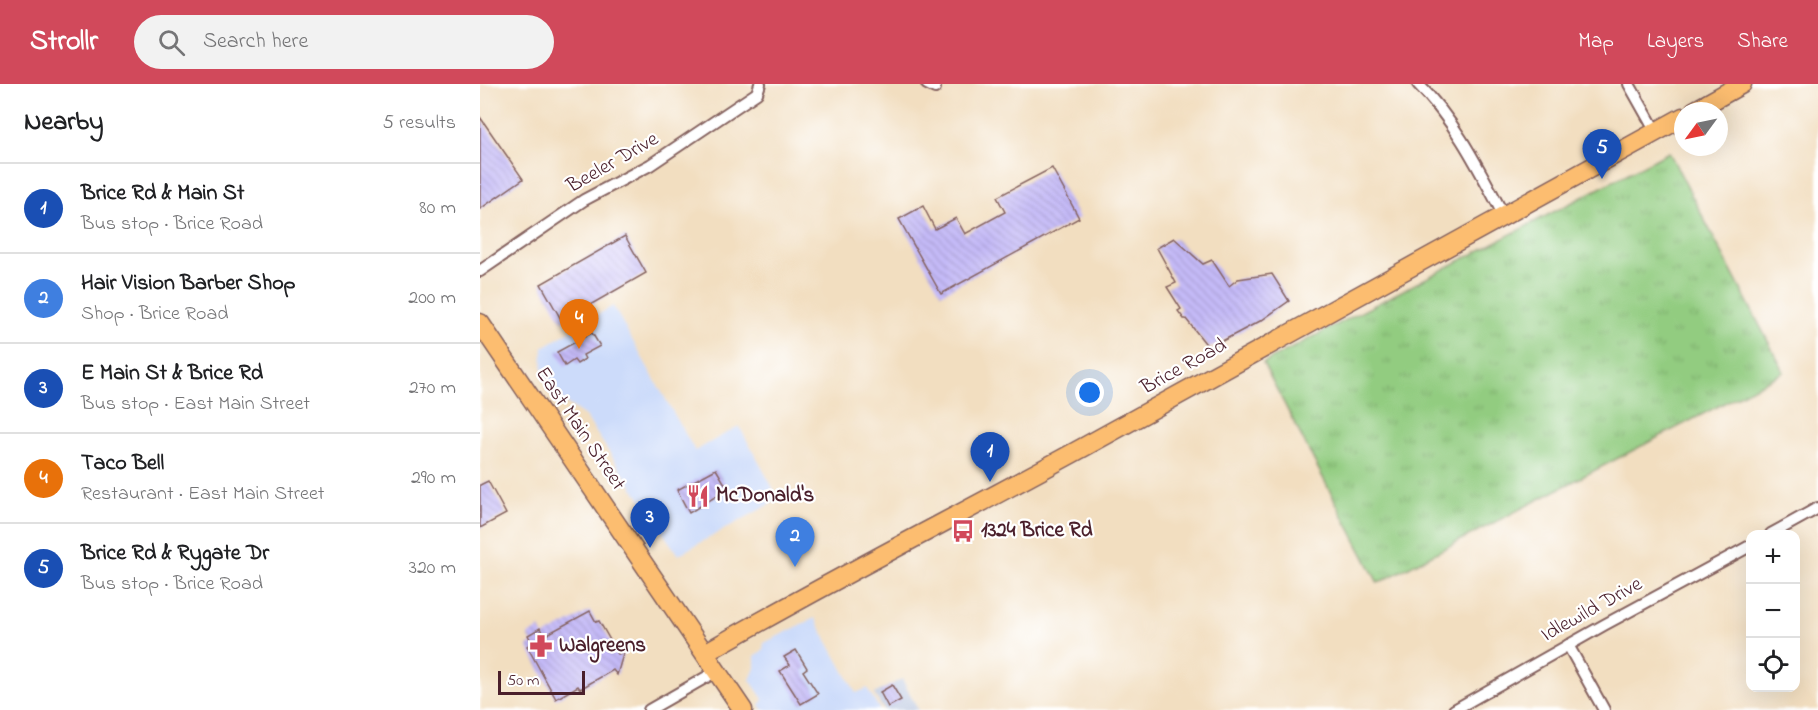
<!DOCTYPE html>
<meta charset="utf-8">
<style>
body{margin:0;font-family:"Indie Flower",sans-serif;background:#f2f2f2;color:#202124}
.controls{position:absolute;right:18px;bottom:18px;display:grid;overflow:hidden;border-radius:12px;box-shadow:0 6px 24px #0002}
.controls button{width:54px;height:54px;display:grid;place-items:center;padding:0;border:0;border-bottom:2px solid #e0e0e0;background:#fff;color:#202124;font:30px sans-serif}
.compass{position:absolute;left:1194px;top:18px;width:54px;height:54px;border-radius:50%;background:#fff;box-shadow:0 6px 24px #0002;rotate:237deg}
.scale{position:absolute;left:18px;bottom:15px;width:87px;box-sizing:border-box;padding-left:6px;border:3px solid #4a1f2b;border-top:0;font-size:16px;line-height:21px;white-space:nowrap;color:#4a1f2b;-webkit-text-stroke:4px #fff;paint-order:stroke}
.you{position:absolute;left:610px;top:309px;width:21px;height:21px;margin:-15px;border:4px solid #fff;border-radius:50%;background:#1a73e8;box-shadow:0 0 0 9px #1a73e833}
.badge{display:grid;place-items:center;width:39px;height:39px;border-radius:50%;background:#d1495b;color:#fff;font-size:20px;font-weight:700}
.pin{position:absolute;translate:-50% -50px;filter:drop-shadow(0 2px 3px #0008)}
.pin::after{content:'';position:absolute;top:32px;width:21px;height:18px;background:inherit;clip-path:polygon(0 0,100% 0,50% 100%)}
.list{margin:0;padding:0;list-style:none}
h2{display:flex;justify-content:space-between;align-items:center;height:78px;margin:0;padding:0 24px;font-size:26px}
h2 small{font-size:20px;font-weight:400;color:#757577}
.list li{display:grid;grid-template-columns:39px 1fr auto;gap:18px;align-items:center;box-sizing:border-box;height:90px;padding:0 24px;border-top:2px solid #e0e0e0}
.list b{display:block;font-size:22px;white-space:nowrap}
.list p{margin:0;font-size:20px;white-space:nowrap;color:#757577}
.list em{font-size:20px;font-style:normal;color:#757577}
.icon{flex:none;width:33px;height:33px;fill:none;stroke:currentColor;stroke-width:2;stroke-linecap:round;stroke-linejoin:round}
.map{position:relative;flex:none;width:1338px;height:626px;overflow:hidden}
header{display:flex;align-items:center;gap:36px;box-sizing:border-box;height:84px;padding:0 30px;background:#d1495b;color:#fff}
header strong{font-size:28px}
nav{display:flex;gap:33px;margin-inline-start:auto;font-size:21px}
.search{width:420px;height:54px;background:#f2f2f2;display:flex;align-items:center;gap:15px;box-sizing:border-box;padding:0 21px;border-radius:33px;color:#757577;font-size:22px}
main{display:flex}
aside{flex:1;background:#fff}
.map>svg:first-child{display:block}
.built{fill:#ccdbfa}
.industrial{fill:#b8c5de}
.grass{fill:url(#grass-tufts);stroke:#6e7656;stroke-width:1.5}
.building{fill:url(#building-back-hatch)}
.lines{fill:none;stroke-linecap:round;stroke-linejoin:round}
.street-casing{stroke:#85625f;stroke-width:14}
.primary-casing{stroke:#85625f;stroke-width:21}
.street{stroke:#fff;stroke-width:10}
.primary{stroke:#fcbd6f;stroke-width:18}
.labels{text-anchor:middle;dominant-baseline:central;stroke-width:4.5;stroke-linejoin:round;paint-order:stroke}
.street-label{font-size:21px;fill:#4a1f2b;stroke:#fff}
.poi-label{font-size:21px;font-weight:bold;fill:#4a1f2b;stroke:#fff;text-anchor:start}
</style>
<header>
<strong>Strollr</strong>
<div class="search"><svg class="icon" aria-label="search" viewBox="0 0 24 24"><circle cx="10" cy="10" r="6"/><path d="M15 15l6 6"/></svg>Search here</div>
<nav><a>Map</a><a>Layers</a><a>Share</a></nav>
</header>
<main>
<aside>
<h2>Nearby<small>5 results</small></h2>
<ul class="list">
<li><span class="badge" style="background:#1a4fb4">1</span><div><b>Brice Rd &amp; Main St</b><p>Bus stop · Brice Road</p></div><em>80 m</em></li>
<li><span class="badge" style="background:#3f7fe0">2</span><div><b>Hair Vision Barber Shop</b><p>Shop · Brice Road</p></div><em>200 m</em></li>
<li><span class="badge" style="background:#1a4fb4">3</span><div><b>E Main St &amp; Brice Rd</b><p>Bus stop · East Main Street</p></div><em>270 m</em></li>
<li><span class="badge" style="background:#e8710a">4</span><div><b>Taco Bell</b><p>Restaurant · East Main Street</p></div><em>290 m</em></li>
<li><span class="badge" style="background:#1a4fb4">5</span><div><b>Brice Rd &amp; Rygate Dr</b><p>Bus stop · Brice Road</p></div><em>320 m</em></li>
</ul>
</aside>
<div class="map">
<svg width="1338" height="626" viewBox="0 0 1338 626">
<defs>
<pattern id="grass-tufts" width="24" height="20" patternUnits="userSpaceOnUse" patternTransform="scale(1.5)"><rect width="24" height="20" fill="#92cc80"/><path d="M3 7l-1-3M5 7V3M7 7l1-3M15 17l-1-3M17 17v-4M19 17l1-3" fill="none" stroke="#7faf6f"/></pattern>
<pattern id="building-back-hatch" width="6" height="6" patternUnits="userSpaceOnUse" patternTransform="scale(1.5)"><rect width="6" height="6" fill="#c4baf7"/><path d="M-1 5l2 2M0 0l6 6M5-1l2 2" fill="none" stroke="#aa9fd4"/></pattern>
</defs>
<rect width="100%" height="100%" fill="#fff"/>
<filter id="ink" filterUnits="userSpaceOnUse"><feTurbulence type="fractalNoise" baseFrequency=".0167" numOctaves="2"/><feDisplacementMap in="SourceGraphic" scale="12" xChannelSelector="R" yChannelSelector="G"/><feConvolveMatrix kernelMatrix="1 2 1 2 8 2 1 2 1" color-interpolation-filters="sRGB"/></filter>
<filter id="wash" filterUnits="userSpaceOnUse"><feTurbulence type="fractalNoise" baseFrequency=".008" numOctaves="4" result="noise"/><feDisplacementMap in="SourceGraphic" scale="24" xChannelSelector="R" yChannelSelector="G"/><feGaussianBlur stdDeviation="1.35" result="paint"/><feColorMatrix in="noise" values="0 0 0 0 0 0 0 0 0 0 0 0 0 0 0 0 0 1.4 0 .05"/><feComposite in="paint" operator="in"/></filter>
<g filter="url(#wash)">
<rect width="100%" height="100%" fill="#f2dec0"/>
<g class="built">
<path d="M133 222 215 367 259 342 299 415 198 471 105 332 82 316 62 286 63 263Z"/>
<path d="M335 534 376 609 387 604 400 626H284L280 621 283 615 270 596 275 584V572L283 566 284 559Z"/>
</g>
<path class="industrial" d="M422 595 438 626H404L394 610Z"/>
<path class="grass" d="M1189 68 1304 288 898 499 783 279Z"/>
<g id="blocks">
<g class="building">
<path d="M0 33 43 95 0 125Z"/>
<path d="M572 84 599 134 461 210 419 135 443 122 455 145 476 134 485 150 525 128 517 113Z"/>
<path d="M145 152 166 189 82 237 61 200Z"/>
<path d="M694 154 723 180 732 176 749 202 758 195 792 190 809 217 782 236 729 264 706 235H704L698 227 701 225 687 203 696 199 677 164Z"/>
<path d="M112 249 120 262 103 271 105 275 97 280 94 276 85 282 77 268Z"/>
<path d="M236 385 248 405 209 429 197 406Z"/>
<path d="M8 397 26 430 0 444V401Z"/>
<path d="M110 527 116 538 119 537 138 570 144 567 137 591 133 586 100 605 98 602 76 615 47 562 52 559 48 551 60 544 64 552Z"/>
<path d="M316 566 327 584 323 587 338 610 321 620 300 587 310 581 304 573Z"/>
<path d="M412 601 421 616 408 623 400 608Z"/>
</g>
</g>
</g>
<g filter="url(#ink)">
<use href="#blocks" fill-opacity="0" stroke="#85625f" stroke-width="1.5"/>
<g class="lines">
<g class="street-casing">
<g id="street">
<path d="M447 0 455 4"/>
<path d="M938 0C976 38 999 85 1024 132"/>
<path d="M1149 0 1176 48"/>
<path d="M0 187 104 116 170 81 277 9 280 0"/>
<path d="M1291 450 1338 424"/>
<path d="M1088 561 1124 626"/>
<path d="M169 626 237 587"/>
<path d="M974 626 1124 541 1270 462"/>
</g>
</g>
<g class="primary-casing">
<g id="primary">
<path d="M1214 27 1262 0"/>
<path d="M0 239 263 626"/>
<path d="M225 569C349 497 478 432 604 363 804 254 1003 143 1203 33"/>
</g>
</g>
<use href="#street" class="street"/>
<use href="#primary" class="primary"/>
</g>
</g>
<defs>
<g id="restaurant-bare" transform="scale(1.8)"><path d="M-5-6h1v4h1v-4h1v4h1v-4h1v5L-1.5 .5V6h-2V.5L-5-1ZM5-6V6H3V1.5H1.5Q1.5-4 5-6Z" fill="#d1495b" stroke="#fff" stroke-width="2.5" paint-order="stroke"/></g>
<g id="bus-bare" transform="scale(1.8)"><path d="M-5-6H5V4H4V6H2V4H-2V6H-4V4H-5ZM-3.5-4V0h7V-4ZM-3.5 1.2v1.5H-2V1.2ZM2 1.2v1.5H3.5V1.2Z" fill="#d1495b" stroke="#fff" stroke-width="2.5" paint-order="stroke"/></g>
<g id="pharmacy-bare" transform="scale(1.8)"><path d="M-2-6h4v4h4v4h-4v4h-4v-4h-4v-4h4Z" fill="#d1495b" stroke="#fff" stroke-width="2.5" paint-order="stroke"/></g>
</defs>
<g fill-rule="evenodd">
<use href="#restaurant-bare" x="218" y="412"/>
<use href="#bus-bare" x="483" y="447"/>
<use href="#pharmacy-bare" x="61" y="562"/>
</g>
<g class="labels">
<g class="street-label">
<text transform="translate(133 79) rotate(-30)">Beeler Drive</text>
<text transform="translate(704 283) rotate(-29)">Brice Road</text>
<text transform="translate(100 345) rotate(56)">East Main Street</text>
<text transform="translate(1112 526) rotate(-29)">Idlewild Drive</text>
</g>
<g class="poi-label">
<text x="236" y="412">McDonald's</text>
<text x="501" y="447">1324 Brice Rd</text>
<text x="79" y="562">Walgreens</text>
</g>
</g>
</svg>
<div class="controls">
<button>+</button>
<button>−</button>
<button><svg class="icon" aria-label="locate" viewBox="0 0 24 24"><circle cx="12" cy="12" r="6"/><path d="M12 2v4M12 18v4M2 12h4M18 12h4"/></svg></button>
</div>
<svg class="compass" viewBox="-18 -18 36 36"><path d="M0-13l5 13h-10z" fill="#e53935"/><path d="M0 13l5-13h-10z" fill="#757577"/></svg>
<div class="scale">50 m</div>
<div class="you"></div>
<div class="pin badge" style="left:510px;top:398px;background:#1a4fb4">1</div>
<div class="pin badge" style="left:315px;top:483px;background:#3f7fe0">2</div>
<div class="pin badge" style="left:170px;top:464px;background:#1a4fb4">3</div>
<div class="pin badge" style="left:99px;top:265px;background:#e8710a">4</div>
<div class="pin badge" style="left:1122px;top:95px;background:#1a4fb4">5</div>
</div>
</main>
